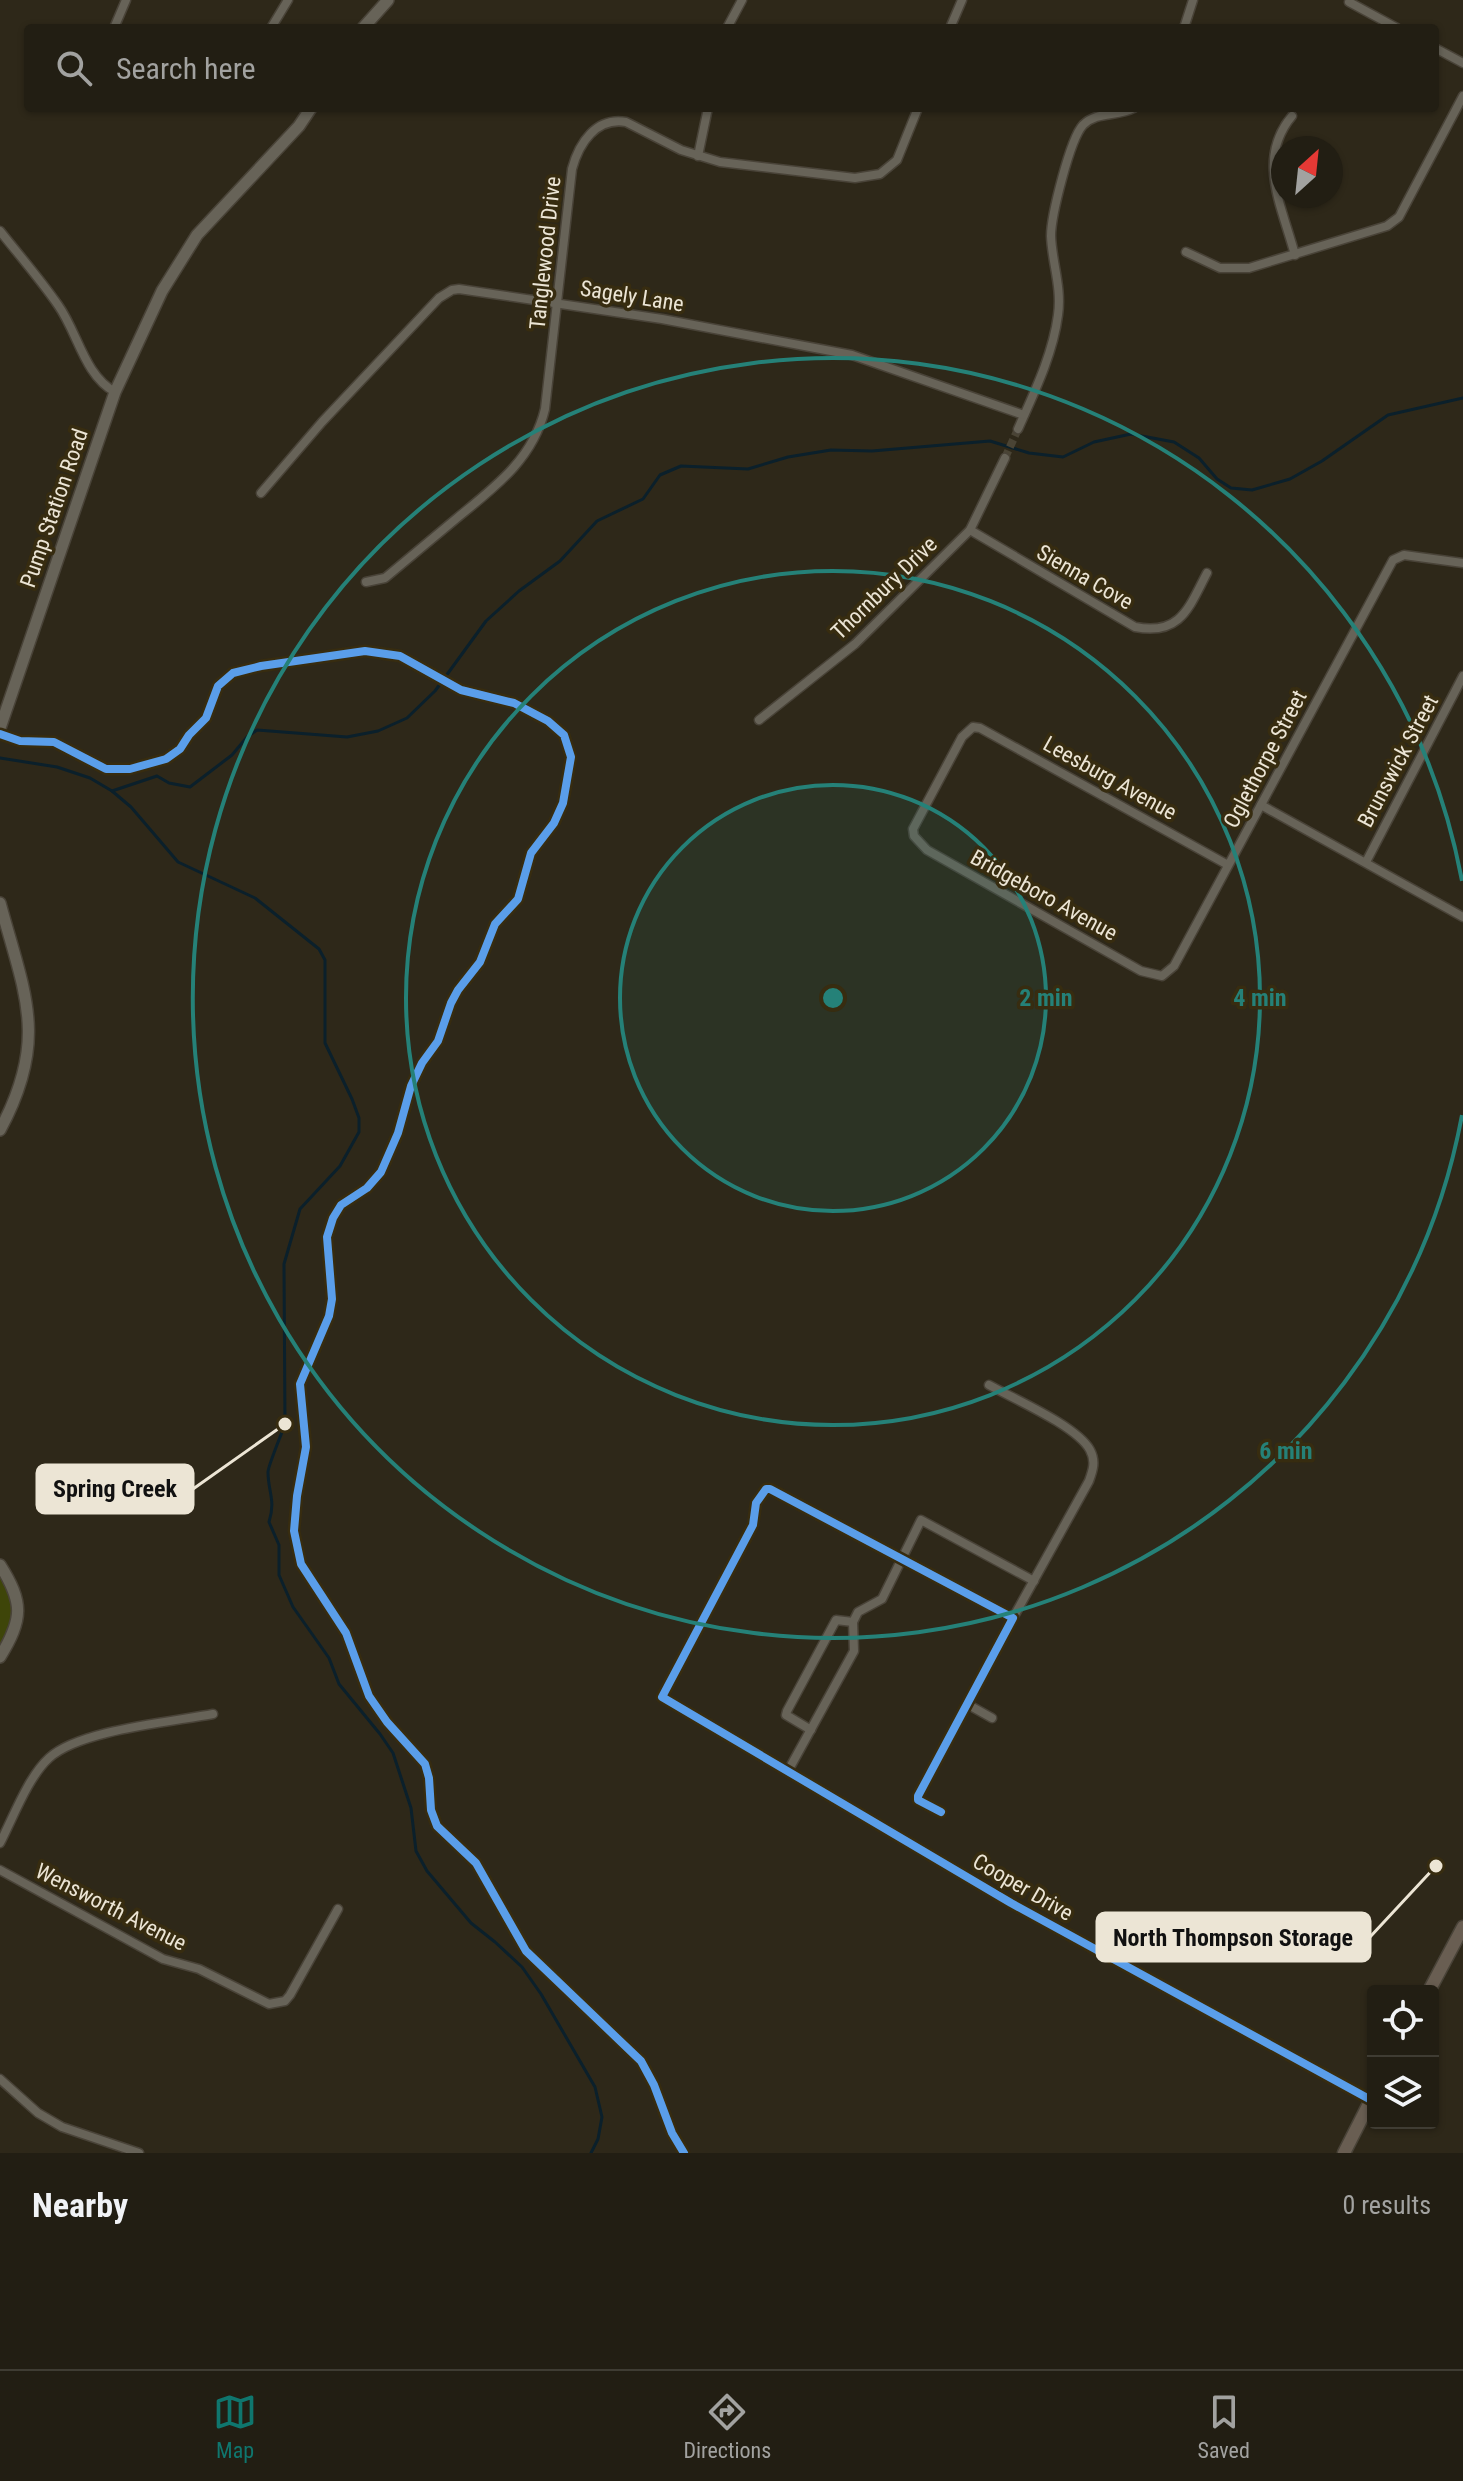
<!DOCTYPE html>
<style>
body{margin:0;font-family:"Roboto Condensed",sans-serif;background:#2a271c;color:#f1f3f6}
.controls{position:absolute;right:24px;bottom:24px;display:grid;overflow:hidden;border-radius:8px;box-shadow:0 2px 6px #0004}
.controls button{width:72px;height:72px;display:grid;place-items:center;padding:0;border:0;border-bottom:2px solid #3f3c33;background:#221e13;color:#f1f3f6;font:40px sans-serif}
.compass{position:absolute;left:1271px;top:136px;width:72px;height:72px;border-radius:50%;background:#221e13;box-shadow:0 2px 6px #0004;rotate:27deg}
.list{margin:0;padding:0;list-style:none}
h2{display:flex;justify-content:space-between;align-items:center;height:104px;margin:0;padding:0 32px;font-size:34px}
h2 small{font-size:26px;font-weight:400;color:#a2a2a0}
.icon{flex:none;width:44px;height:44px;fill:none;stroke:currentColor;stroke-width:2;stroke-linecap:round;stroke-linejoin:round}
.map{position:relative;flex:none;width:1463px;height:2153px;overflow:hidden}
.search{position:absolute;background:#221e13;box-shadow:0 2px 6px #0004;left:24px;right:24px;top:24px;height:88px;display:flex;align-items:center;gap:20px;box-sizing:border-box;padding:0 28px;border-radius:8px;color:#a2a2a0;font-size:30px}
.sheet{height:216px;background:#221e13}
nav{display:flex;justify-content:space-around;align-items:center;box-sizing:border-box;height:112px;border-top:2px solid #3f3c33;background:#221e13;font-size:22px;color:#a2a2a0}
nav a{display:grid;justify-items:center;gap:4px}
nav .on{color:#0f766e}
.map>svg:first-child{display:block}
.green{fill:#3e4509}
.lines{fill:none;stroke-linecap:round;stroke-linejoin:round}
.stream{stroke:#0b202b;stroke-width:3}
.street-tunnel{stroke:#4a4435;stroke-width:8;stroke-dasharray:8 4;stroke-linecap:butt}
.street-casing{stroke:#494338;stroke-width:11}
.secondary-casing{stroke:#494338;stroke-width:14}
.primary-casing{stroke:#494338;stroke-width:15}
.street{stroke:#676358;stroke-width:8}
.secondary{stroke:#676358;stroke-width:11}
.primary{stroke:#695e52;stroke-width:12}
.cycleway-casing{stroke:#372c10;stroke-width:13}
.cycleway{stroke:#5a9eea;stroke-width:8}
.ring{fill:none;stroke:#258178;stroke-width:4}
.labels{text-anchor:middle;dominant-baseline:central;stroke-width:7;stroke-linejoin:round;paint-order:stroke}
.street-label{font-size:22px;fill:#ece5d5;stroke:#372c10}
.centre{fill:#258178;stroke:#372c10;stroke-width:4}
.ring-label{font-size:24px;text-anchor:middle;font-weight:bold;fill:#258178;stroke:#372c10;stroke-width:7;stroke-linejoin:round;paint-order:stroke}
.leader{fill:none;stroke:#ece5d5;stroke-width:3}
.callout-dot{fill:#ece5d5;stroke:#372c10;stroke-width:3}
.callout{fill:#ece5d5;stroke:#ece5d5;stroke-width:3}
.callout-label{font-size:24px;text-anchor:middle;font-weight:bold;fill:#111}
</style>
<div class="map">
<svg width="1463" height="2153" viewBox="0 0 1463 2153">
<rect width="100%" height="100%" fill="#2e2819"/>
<path class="green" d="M0 1565 18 1602 0 1657Z"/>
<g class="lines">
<g class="stream">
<path d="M0 758 57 767 90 778 112 791 131 807 178 862 255 898 319 949 325 960V1043L352 1099 359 1118V1132L340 1166 300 1209 284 1264 285 1424C282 1433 268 1466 268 1472 268 1492 276 1500 269 1522L279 1545V1575L293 1607 329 1658 339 1684 380 1734 393 1753 411 1808 416 1851 427 1871 471 1923 495 1942 522 1967 541 1994 595 2087 602 2117 598 2139 591 2153"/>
<path d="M112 791 157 776 169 783 190 787 232 755 247 737 257 730 347 737 378 731 407 718 435 691 486 621 519 591 560 561 597 521 643 499 660 475 681 466 748 469 788 457 831 450 872 451 990 441 1029 453 1063 457 1094 442 1131 434 1174 442 1199 458 1217 479 1231 488 1252 490 1290 479 1322 461 1388 415 1463 398"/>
</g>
<path class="street-tunnel" d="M1005 458 1018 429"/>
<g class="street-casing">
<g id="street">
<path d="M1349 2 1397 28"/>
<path d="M114 28 126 0"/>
<path d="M271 28 288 0"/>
<path d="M727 28 742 0"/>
<path d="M950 28 962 0"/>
<path d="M1184 28 1193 0"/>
<path d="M1435 48 1463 63"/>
<path d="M1292 116C1256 159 1282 206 1295 255"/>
<path d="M698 156 708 108"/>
<path d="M0 231C19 255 40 279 58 305 78 333 84 375 115 392"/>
<path d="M1186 252 1220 268H1249L1387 226 1399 217 1463 96"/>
<path d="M1018 429C1034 393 1053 354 1058 315 1062 287 1052 263 1051 236 1051 216 1070 139 1083 125 1097 111 1117 117 1134 108"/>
<path d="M261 493 322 422 439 298 452 290 459 289 662 319 852 355 1024 415"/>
<path d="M970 530 1135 627C1181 636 1189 607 1207 573"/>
<path d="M366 582 385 578C409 558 433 538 457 518 495 487 533 459 545 409L572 169C579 143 596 117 626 122L681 150 720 162 855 178 880 174 897 160 918 108"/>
<path d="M759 720 855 644 970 530 1005 458"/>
<path d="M1261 805 1463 917"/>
<path d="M1366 862 1463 676"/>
<path d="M1228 865 980 728 973 727 962 737 913 829 914 836 927 850 1141 971 1162 976 1174 966 1393 560 1404 555 1463 563"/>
<path d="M989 1385C1014 1399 1077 1426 1090 1450 1096 1461 1093 1470 1089 1481L1013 1618"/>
<path d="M967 1704 992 1718"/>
<path d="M811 1730 786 1715 787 1711 836 1620 853 1622"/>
<path d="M788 1771 854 1651 853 1622 858 1612 882 1599 921 1520 1034 1581"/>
<path d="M941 1812 918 1800V1796L1013 1618 770 1489H766L756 1503 753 1525 662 1697 1011 1903 1371 2100"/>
<path d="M0 1843C13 1818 28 1777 49 1758 79 1730 171 1722 213 1714"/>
<path d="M0 1870 163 1959 199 1969 269 2004 285 2001 290 1995 338 1909"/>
<path d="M0 2079 38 2113 62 2127 139 2153"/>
</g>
</g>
<g class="secondary-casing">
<g id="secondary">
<path d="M363 28 388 0"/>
<path d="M0 728 115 392 162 291 197 235 299 126 311 108"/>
<path d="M0 903C25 995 49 1039 0 1130"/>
<path d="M0 1565C24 1603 23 1619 0 1657"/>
</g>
</g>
<g class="primary-casing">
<g id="primary">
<path d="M1429 1991 1463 1927"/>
<path d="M1344 2153 1373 2096"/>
</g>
</g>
<use href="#street" class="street"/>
<use href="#secondary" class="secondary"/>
<use href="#primary" class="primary"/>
<g class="cycleway-casing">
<g id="cycleway">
<path d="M0 734 20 741 54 742 106 769H130L166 759 180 749 189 735 206 718 218 686 233 673 261 666 365 651 400 656 461 690 514 703 548 721 564 735 571 757 563 803 554 823 531 853 518 899 495 924 480 962 458 990 451 1003 438 1041 422 1063 411 1086 398 1133 381 1172 367 1188 341 1205 333 1218 327 1237 332 1299 329 1316 300 1384 306 1447 297 1496 294 1531 301 1564 346 1633 369 1696 387 1722 425 1764 429 1778 431 1810 437 1826 476 1863 526 1951 641 2061 654 2085 672 2133 684 2153"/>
<path d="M941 1812 918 1800V1796L1013 1618 770 1489H766L756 1503 753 1525 662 1697 1011 1903 1371 2100"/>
</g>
</g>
<use href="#cycleway" class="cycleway"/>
</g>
<circle cx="833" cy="998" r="213" fill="#258178" fill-opacity=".12"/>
<g class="ring">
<circle cx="833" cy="998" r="213"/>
<circle cx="833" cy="998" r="427"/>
<path d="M1462 1115A640 640 0 1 1 1462 881"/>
</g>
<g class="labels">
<g class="street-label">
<text transform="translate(545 253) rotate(-84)">Tanglewood Drive</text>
<text transform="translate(632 296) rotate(9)">Sagely Lane</text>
<text transform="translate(54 508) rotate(-71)">Pump Station Road</text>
<text transform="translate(1085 577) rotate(30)">Sienna Cove</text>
<text transform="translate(884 588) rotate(-44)">Thornbury Drive</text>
<text transform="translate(1265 759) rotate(-62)">Oglethorpe Street</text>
<text transform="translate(1398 761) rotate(-62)">Brunswick Street</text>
<text transform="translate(1110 778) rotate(29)">Leesburg Avenue</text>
<text transform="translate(1044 895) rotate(29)">Bridgeboro Avenue</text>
<text transform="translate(1023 1887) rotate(30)">Cooper Drive</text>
<text transform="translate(111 1907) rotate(27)">Wensworth Avenue</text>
</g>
</g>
<circle cx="833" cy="998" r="12" class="centre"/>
<g class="ring-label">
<text x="1046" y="1006">2 min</text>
<text x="1260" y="1006">4 min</text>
<text x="1286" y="1459">6 min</text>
</g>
<path class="leader" d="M285 1424L193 1489M1436 1866L1370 1937"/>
<g class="callout-dot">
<circle cx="285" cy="1424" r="8"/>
<circle cx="1436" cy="1866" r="8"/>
</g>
<g class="callout">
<rect x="37" y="1465" width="156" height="48" rx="8"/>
<rect x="1097" y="1913" width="273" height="48" rx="8"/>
</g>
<g class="callout-label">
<text x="115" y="1497">Spring Creek</text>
<text x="1233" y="1946">North Thompson Storage</text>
</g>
</svg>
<div class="controls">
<button><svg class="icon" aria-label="locate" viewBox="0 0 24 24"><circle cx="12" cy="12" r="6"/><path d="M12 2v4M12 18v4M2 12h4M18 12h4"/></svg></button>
<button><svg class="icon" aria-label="layers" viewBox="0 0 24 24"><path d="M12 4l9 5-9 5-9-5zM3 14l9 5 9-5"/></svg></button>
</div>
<svg class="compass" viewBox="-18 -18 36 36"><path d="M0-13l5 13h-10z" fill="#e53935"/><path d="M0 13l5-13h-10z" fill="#a2a2a0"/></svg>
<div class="search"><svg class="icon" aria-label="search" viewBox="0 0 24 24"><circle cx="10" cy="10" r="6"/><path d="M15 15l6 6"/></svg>Search here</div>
</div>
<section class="sheet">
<h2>Nearby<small>0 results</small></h2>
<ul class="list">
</ul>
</section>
<nav>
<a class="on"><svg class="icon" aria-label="map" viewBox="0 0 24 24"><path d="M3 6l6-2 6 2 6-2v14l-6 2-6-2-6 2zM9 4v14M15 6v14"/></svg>Map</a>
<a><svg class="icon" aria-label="directions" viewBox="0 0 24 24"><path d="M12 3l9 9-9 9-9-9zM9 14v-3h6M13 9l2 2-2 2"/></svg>Directions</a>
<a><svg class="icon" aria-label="saved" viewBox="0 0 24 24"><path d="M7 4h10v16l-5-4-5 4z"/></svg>Saved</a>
</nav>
